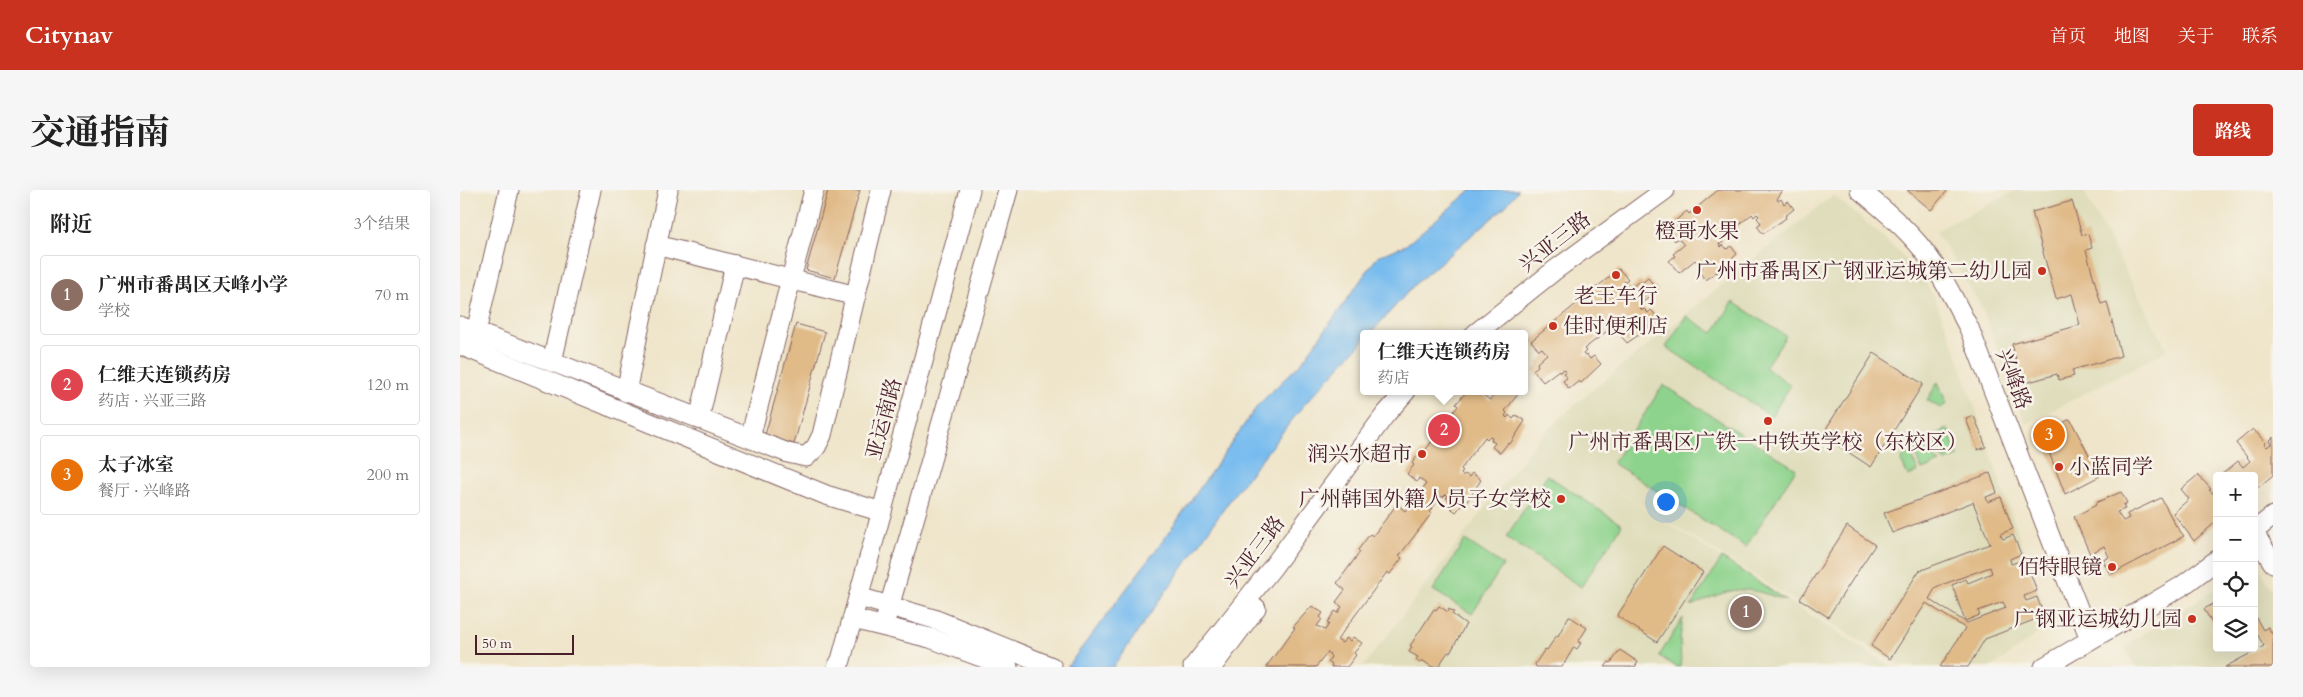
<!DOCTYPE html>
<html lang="zh">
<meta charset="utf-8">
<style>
body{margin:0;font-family:Cardo,"Noto Serif SC",serif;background:#f6f6f6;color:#222}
.controls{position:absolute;right:15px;bottom:15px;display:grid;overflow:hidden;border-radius:5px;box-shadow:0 5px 20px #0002}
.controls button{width:45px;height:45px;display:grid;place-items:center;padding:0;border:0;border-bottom:1px solid #e0e0e0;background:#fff;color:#222;font:25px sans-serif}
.scale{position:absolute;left:15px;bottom:12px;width:99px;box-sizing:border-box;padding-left:5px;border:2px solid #4a1f2b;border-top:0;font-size:14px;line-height:18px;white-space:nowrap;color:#4a1f2b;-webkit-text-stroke:4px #f7f3e8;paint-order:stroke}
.you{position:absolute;left:1205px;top:311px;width:18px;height:18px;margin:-12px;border:4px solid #fff;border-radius:50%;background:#1a73e8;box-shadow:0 0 0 8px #1a73e833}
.badge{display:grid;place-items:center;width:32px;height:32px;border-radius:50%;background:#c8321e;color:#fff;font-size:16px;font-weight:700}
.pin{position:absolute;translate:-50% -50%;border:2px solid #fff;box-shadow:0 1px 5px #0006}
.popup{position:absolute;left:900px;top:140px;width:168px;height:65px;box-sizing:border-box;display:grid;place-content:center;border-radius:5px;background:#fff;filter:drop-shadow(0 1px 4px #0005);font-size:16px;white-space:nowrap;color:#767676}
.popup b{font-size:19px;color:#222}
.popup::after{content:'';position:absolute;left:50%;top:100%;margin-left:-10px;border:10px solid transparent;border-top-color:#fff}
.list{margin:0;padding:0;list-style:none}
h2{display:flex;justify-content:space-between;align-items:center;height:65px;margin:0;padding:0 20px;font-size:21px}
h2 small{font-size:16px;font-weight:400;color:#767676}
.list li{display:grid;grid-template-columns:32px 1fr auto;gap:15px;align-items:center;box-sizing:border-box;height:80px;margin:0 10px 10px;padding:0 10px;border:1px solid #e0e0e0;border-radius:5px}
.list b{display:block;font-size:19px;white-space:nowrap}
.list p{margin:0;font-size:16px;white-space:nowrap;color:#767676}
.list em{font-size:16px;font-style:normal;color:#767676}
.icon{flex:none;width:28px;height:28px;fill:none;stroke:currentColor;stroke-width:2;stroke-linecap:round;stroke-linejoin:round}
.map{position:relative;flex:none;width:1813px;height:477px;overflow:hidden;border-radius:5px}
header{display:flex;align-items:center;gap:30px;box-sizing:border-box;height:70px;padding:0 25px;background:#c8321e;color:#fff}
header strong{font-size:24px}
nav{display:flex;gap:28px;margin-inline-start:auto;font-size:18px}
.intro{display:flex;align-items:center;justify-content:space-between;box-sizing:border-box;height:120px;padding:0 30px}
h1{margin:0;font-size:35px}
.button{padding:12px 22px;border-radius:5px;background:#c8321e;color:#fff;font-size:18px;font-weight:700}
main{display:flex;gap:30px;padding:0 30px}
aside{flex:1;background:#fff;border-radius:5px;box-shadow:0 5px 20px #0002}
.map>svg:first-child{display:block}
.built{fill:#dfddbb}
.green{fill:#8ed38d;stroke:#6c795c}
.water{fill:#78bcef;stroke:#616e8d}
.building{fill:#e0ba87;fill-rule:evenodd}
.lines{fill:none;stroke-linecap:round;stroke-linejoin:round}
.minor-casing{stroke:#846463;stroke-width:21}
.minor{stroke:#fff;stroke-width:19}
.poi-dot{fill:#c8321e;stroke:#f7f3e8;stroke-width:2}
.labels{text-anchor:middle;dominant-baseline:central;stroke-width:5;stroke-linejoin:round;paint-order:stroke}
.poi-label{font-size:21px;fill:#4a1f2b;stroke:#f7f3e8;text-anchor:end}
.street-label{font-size:21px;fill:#4a1f2b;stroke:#f7f3e8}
</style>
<header>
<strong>Citynav</strong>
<nav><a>首页</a><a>地图</a><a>关于</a><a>联系</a></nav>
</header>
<div class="intro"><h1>交通指南</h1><a class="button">路线</a></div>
<main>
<aside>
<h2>附近<small>3个结果</small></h2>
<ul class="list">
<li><span class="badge" style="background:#8d6e63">1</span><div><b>广州市番禺区天峰小学</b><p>学校</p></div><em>70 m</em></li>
<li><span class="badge" style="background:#e0444e">2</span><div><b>仁维天连锁药房</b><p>药店 · 兴亚三路</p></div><em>120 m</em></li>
<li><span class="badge" style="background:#e8710a">3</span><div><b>太子冰室</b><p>餐厅 · 兴峰路</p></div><em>200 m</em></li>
</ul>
</aside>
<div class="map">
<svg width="1813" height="477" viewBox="0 0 1813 477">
<rect width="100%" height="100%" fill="#f7f3e8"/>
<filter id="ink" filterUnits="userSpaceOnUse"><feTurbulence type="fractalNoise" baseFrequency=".02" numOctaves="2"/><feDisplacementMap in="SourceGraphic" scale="10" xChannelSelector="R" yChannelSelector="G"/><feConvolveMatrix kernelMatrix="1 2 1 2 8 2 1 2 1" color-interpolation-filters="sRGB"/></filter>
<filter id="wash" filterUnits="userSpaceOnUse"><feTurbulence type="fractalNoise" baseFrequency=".0096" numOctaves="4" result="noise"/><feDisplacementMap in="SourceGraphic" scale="20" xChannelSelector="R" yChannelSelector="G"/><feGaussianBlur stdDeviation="1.12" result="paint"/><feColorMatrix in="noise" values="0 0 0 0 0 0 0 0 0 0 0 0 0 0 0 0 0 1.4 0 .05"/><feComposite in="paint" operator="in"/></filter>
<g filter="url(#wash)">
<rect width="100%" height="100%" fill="#efe5ca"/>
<g class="built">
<path d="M1557 0H1623L1707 160 1566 234 1523 120 1476 41Z"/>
<path d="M1373 5 1422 46 1459 83 1474 107 1492 151 1585 421 1586 432 1580 442 1532 477H1442L1137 288 1431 477H903L1077 250 1118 212Z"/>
<path d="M1796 373 1813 401V477H1675L1664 456 1757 398V458H1794V375Z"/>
</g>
<g class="green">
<path d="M1273 112 1326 146 1305 177 1331 195 1311 226 1206 157 1226 126 1253 143Z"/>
<path d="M1478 192 1487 214 1480 218 1467 210Z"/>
<path d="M1203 195 1336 279 1286 357 1153 273Z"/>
<path d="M1488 239 1498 266 1486 271 1462 250Z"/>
<path d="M1454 248 1480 273 1462 280 1452 253Z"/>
<path d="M1449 257 1458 282 1448 286 1441 271Z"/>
<path d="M1087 285 1162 335 1121 397 1046 347Z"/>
<path d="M1005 350 1043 375 1012 424 973 400Z"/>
<path d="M1262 368 1327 411C1281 394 1275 397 1231 416Z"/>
<path d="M1223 428 1220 449 1221 477H1217L1199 466Z"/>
</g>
<path class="water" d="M1011 0H1058L1046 16 955 94 910 144H904V150L843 216 775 303 653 477H607L702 352 798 215 842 172 918 66 946 55Z"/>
<g id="blocks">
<g class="building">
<path d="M368 0H400L375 88 346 80Z"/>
<path d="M1258 0H1323L1317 9 1318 11 1321 9 1324 14 1328 11 1334 19 1325 26 1326 28 1303 44 1297 36 1301 33 1297 28 1299 26 1297 24 1294 27 1292 24 1261 50 1263 52 1259 54 1261 57 1263 55 1267 59 1271 56 1277 64 1257 83 1256 82 1246 90 1239 82 1243 78 1240 74 1242 72 1240 70 1237 72 1235 70 1219 83 1209 71 1215 66 1213 64 1224 55 1218 48 1215 51 1207 41 1217 33 1215 31 1227 21 1229 24Z"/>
<path d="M1447 0H1488L1471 20Z"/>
<path d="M1612 11 1622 45 1628 44 1632 58 1626 60 1641 114 1647 112 1661 166 1612 180 1614 186 1599 190 1597 184 1562 194 1552 154 1620 135 1612 104 1596 109 1572 22Z"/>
<path d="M1159 79 1168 89 1164 92 1170 99 1180 90 1182 93 1188 88 1198 100 1182 113 1184 115 1180 118 1182 120 1184 119 1188 123 1191 120 1198 128 1188 136 1190 137 1167 153 1160 145 1164 142 1160 138 1163 136 1161 133 1158 136 1156 134 1124 159 1126 161 1123 164 1125 166 1127 165 1130 169 1134 166 1141 174 1121 193 1119 191 1109 199 1103 191 1107 188 1103 183 1106 182 1104 179 1100 182 1099 180 1083 192 1073 180 1078 176 1077 173 1087 164 1082 158 1079 160 1071 151Z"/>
<path d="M336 134 365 142 334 254 305 245Z"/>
<path d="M1414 163 1463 194 1411 277 1362 245Z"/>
<path d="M1010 201H1026L1023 205 1030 210 1037 201H1053L1058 204 1045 221 1047 223 1045 226 1047 228 1049 225 1053 229 1056 225 1065 231 1050 254 1048 253 1040 263 1032 257 1035 253 1031 250 1032 247 1030 246 1027 249 1025 247 1001 279 1003 281 1001 284 1003 286 1005 284 1009 287 1012 283 1021 290 1006 313 1004 312 996 322 988 316 991 312 986 308 988 306 986 304 983 307 981 306 969 322 971 324 939 366 942 368 930 384 927 382 877 450 882 453 886 448 890 451 893 447 902 453 894 463 896 465 887 477H871L872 475 868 472 871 467 868 462 856 477H806L835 438 833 437 852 416 863 423 860 427 862 429 857 436 865 440 869 434 867 433 875 421 878 423 882 417 876 412 885 400 877 393 900 362 898 360 910 344 913 346 937 314 945 321 953 310 956 313 960 307 958 305 966 294 959 288 957 292 947 284 954 275 952 273 961 261 964 262 998 216 996 214 1006 202 1008 204Z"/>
<path d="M1514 226 1526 257 1518 260 1506 229Z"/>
<path d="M1610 229 1640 286 1605 304 1582 244Z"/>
<path d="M1793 239 1806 253 1804 254 1807 257 1811 254 1809 251 1813 247V285L1794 301V286H1760L1778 271 1783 277 1790 271 1776 253Z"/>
<path d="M1530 283 1537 303 1526 307 1528 312 1541 307 1553 339 1540 344 1543 349 1553 345 1561 364 1550 369 1551 374 1565 369 1577 401 1564 406 1566 411 1577 407 1584 426 1525 449 1508 477H1480L1505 438 1466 413 1430 469 1411 456 1459 381 1530 354 1513 312 1432 343 1424 323ZM1530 377 1532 383 1508 393 1506 389 1492 395 1505 431 1520 425 1518 421 1543 412 1546 418 1507 433 1469 409 1476 397Z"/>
<path d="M1738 285 1751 299 1749 300 1752 303 1757 299V331L1734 351 1713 323 1729 309 1721 299Z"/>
<path d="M1661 302 1667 313 1663 315 1665 319 1657 322 1663 331 1669 328 1667 324 1701 308 1716 336 1724 346 1650 385 1643 370 1649 367 1644 356 1630 364 1614 327 1636 315 1635 313Z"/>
<path d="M1387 336 1415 355 1368 427 1340 409Z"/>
<path d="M1203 356 1243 382 1197 452 1157 426Z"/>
<path d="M1757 412V442L1744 419Z"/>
<path d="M979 416 988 422 989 419 994 422 992 424 1006 434 990 463 988 462 978 477H972L962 470 960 473 956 470 958 467 949 462 952 457 950 456 974 419 976 420Z"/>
<path d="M1794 424 1803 440 1808 437 1813 445V477H1765L1804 456 1794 438Z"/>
<path d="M1109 426 1127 438 1118 452 1121 453 1117 459 1114 457 1102 477H1076L1075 474 1085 459 1087 460 1097 445 1098 446Z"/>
<path d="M1160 460 1178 472 1175 477H1145L1149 472 1151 473Z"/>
</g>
</g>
</g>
<g filter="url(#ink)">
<use href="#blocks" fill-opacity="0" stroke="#846463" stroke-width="1"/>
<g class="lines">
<g class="minor-casing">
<g id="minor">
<path d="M1400 0C1423 19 1446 38 1464 61 1482 84 1495 112 1509 138L1630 449"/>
<path d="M196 55 396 106"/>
<path d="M0 136 328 263 346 267 356 257 362 245 421 0"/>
<path d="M16 142 49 0"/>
<path d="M1015 144 1095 80 1205 0"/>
<path d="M0 155 366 305 422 322"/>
<path d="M92 172 131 0"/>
<path d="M166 202 208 0"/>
<path d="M239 229 275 75"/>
<path d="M290 248 354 0"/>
<path d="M1794 341 1813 326"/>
<path d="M1794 343 1813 373"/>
<path d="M399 407 474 429 592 477"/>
<path d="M393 429 470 448 548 477"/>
<path d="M424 435 548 0"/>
<path d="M377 477 381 470 510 0"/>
<path d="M733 477 812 378 925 225 946 201"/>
<path d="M752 477 796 418"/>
<path d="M1584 477 1722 396 1757 370"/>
</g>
</g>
<use href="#minor" class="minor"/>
</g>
</g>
<g class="poi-dot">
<circle cx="1237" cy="20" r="5"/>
<circle cx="1582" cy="81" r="5"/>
<circle cx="1156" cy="85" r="5"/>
<circle cx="1093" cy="136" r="5"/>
<circle cx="1308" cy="231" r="5"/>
<circle cx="962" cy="264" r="5"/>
<circle cx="1599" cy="277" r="5"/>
<circle cx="1101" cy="309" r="5"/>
<circle cx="1652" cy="377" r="5"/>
<circle cx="1732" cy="429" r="5"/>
</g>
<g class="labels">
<g class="poi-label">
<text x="1237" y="41" text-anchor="middle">橙哥水果</text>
<text x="1572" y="81">广州市番禺区广钢亚运城第二幼儿园</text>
<text x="1156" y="106" text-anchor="middle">老王车行</text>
<text x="1103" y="136" text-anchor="start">佳时便利店</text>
<text x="1308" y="252" text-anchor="middle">广州市番禺区广铁一中铁英学校（东校区）</text>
<text x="952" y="264">润兴水超市</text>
<text x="1609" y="277" text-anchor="start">小蓝同学</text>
<text x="1091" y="309">广州韩国外籍人员子女学校</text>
<text x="1642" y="377">佰特眼镜</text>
<text x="1722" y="429">广钢亚运城幼儿园</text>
</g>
<g class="street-label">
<text transform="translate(1095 52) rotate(-38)">兴亚三路</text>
<text transform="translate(1553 189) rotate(69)">兴峰路</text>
<text transform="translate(424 229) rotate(-75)">亚运南路</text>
<text transform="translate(795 362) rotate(-53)">兴亚三路</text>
</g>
</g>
</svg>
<div class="controls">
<button>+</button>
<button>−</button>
<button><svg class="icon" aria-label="locate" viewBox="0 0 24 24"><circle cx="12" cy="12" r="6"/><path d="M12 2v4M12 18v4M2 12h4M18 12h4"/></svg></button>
<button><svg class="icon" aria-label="layers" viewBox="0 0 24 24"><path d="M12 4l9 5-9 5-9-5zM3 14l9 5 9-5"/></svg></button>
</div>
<div class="scale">50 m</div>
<div class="you"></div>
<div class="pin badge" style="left:1286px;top:422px;background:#8d6e63">1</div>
<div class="pin badge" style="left:984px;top:240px;background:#e0444e">2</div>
<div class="popup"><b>仁维天连锁药房</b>药店</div>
<div class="pin badge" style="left:1589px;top:245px;background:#e8710a">3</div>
</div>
</main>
